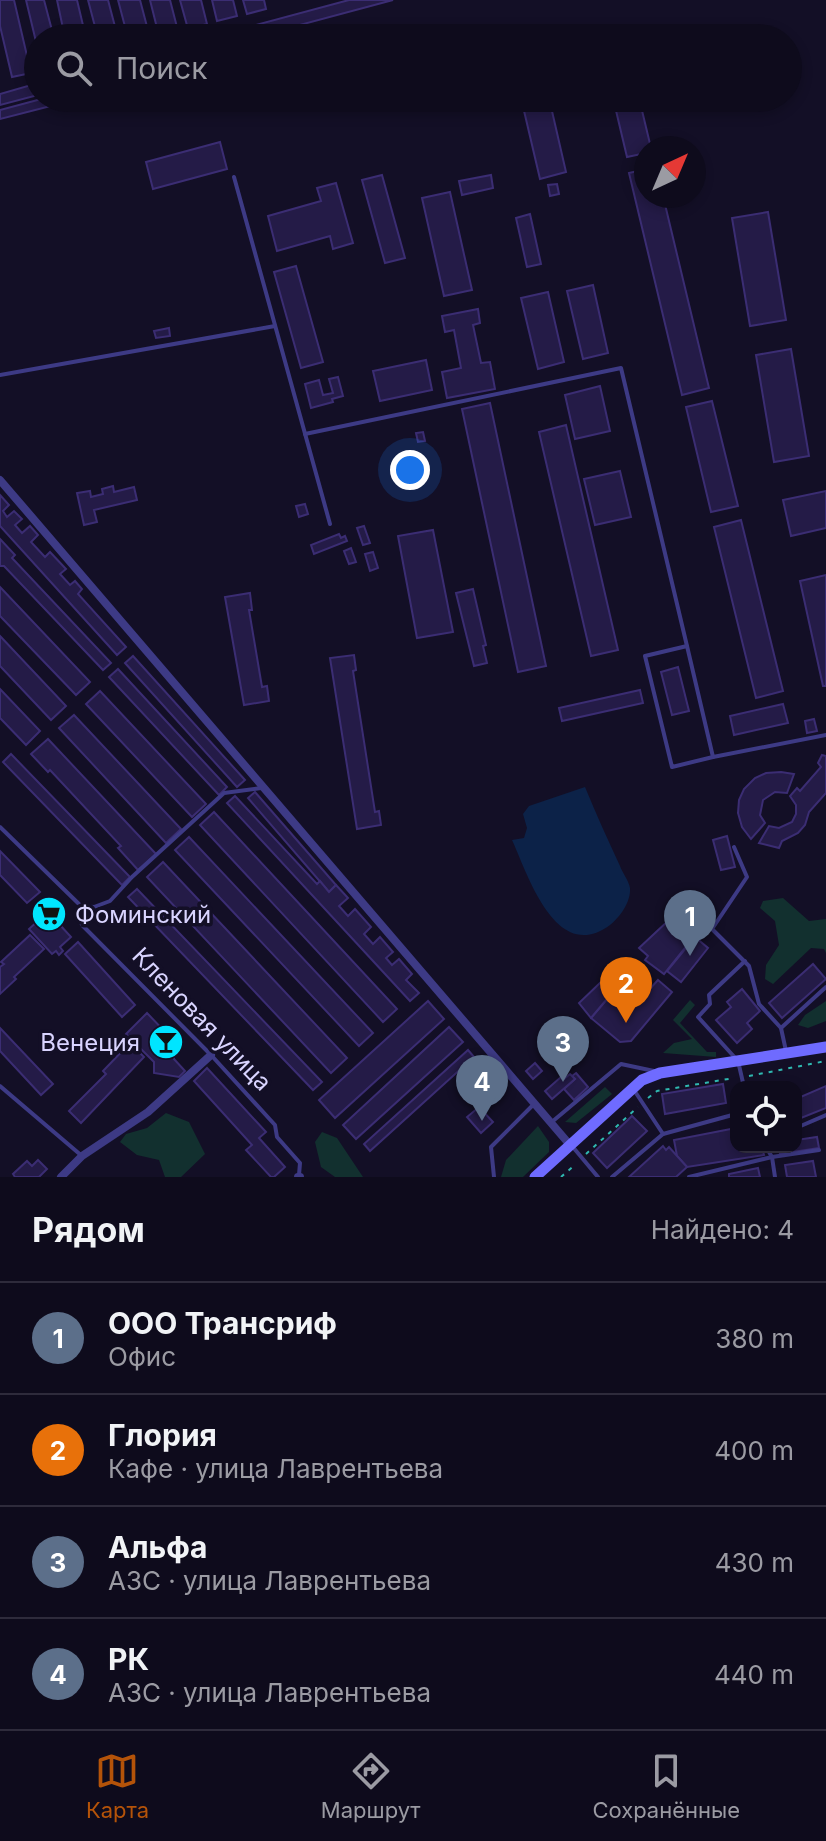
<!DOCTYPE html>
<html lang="ru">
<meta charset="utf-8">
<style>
body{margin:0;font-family:Inter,sans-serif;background:#1c1929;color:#f1f3f6}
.controls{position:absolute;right:24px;bottom:24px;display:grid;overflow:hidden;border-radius:16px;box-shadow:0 4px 12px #0003}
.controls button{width:72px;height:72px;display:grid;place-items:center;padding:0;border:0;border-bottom:2px solid #2e2b3b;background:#0e0b1c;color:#f1f3f6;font:40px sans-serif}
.compass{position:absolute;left:634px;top:136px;width:72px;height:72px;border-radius:50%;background:#0e0b1c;box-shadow:0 4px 12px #0003;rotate:44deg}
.you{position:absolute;left:410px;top:470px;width:28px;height:28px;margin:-20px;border:6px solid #fff;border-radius:50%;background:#1a73e8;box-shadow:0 0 0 12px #1a73e833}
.badge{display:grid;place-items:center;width:52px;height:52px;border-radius:50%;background:#b45309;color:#fff;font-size:26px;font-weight:700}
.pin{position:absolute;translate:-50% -66px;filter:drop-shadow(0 2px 4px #0008)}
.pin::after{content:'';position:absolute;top:42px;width:28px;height:24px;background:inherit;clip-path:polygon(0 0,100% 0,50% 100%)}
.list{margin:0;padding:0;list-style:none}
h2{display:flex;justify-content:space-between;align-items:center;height:104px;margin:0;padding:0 32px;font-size:34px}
h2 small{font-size:26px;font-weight:400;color:#9b9ba3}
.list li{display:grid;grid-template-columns:52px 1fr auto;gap:24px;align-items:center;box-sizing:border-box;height:112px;padding:0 32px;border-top:2px solid #2e2b3b}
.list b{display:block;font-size:30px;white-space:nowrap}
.list p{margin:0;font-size:26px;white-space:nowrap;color:#9b9ba3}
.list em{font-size:26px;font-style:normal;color:#9b9ba3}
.icon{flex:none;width:44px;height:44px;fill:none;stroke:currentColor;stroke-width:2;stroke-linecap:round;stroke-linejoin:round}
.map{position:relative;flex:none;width:826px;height:1177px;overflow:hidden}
.search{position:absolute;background:#0e0b1c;box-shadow:0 4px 12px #0003;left:24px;right:24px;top:24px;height:88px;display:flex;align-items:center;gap:20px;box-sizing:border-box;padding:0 28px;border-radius:44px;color:#9b9ba3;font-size:30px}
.sheet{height:552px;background:#0e0b1c}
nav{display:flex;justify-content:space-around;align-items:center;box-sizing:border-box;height:112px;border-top:2px solid #2e2b3b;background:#0e0b1c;font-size:22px;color:#9b9ba3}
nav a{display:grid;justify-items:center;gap:4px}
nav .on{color:#b45309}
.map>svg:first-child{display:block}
.green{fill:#12302f}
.water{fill:#0c2248}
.building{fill:#241b47;stroke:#3b2d73;stroke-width:2}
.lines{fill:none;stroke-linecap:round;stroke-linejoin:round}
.path{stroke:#2fb8b0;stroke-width:2;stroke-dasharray:4 6;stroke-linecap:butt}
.lane{stroke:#3d3a85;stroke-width:4}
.street{stroke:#3d3a85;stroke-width:8}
.secondary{stroke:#6f6bff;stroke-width:11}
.labels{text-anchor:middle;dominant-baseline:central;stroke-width:7;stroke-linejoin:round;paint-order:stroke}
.poi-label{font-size:24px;fill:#d9d4ff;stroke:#130f26;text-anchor:start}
.street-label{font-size:24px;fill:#d9d4ff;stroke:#130f26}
</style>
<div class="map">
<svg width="826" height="1177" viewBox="0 0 826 1177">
<rect width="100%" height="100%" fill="#130f26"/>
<g class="green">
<path d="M783 898 809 921 826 919V953L824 949 811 948 773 984 765 979 766 965 779 945 775 921 760 908 763 901Z"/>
<path d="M690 1000 695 1005 680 1023 707 1052H716V1057L663 1053 674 1043 692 1039 673 1020Z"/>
<path d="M826 1001V1021L808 1028 798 1025 805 1015Z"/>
<path d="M605 1087 612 1094 576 1123 565 1122Z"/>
<path d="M166 1113 189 1122 205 1154 181 1177H165L159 1160 137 1155 120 1142 126 1134 147 1128Z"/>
<path d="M538 1126 549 1142V1152L523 1177H501L506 1160Z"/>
<path d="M322 1132 337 1138 363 1177H335L321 1167 315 1142Z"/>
</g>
<path class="water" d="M585 787C596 814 608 840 620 866 622 872 629 881 630 888 631 902 620 917 610 925 556 965 528 875 512 840L524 838 527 828 523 814 529 806Z"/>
<g class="building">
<path d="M0 0H14L31 73 12 77 0 26Z"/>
<path d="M26 0H44L54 38H38V50Z"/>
<path d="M57 0H77L86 38H65Z"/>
<path d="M88 0H108L118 38H98Z"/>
<path d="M118 0H140L150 38H128Z"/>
<path d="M150 0H170L178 31 159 36Z"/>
<path d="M180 0H201L207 24 188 29Z"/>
<path d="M212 0H233L237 16 217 21Z"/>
<path d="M243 0H264L266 9 247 14Z"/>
<path d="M349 0H393L251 38H207Z"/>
<path d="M38 83V95L0 105V94Z"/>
<path d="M45 98H82L0 119V110Z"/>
<path d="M521 98H549L566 172 540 179Z"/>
<path d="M613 98H639L651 148H646V153L627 157Z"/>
<path d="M220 142 227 169 153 189 146 162Z"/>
<path d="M646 169V196H663L709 388 682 395 629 173Z"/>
<path d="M382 175 405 258 385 263 362 180Z"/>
<path d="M491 175 493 188 462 195 459 181Z"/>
<path d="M336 183 353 243 333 249 330 236 277 251 268 216 321 201 317 188Z"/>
<path d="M557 184 559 194 550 196 548 185Z"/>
<path d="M450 192 472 290 444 296 422 198Z"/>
<path d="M768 212 786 320 750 326 732 218Z"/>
<path d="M530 214 541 264 527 267 516 218Z"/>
<path d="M296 266 323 362 301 368 274 272Z"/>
<path d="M593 285 608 353 583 359 567 291Z"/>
<path d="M548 292 564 362 538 369 521 298Z"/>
<path d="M478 309 480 323 473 325 481 363 490 362 495 389 447 398 442 372 461 368 454 330 445 332 442 316Z"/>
<path d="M169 328 170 336 156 338 154 331Z"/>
<path d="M791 349 809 456 774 462 756 355Z"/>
<path d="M426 360 432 390 380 401 373 371Z"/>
<path d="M338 377 343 396 332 399 333 402 311 408 305 384 319 380 323 395 333 393 329 379Z"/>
<path d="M600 386 610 431 575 439 565 395Z"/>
<path d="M712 401 738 506 711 512 686 407Z"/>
<path d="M490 403 546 666 518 672 462 409Z"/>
<path d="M566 425 618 650 591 656 539 432Z"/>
<path d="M423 432 425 441 418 442 416 433Z"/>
<path d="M620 471 631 517 595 525 584 479Z"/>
<path d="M113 486 114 492 134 487 137 500 94 510 97 522 84 525 77 493 90 491 91 497 103 494 102 489Z"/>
<path d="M826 491V528L791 536 783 500Z"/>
<path d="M0 495 9 505 3 511 7 517 14 511 22 519 15 525 22 533 30 526 38 535 31 542 45 557 50 552 66 569 60 574 70 585 75 581 82 589 78 594 126 647 117 655 0 526Z"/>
<path d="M305 504 308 514 299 517 296 506Z"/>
<path d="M741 520 783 691 756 698 714 527Z"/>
<path d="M364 526 370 543 363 545 357 528Z"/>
<path d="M433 530 453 632 417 638 398 536Z"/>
<path d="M339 534 341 538 345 536 347 541 314 554 311 545Z"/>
<path d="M0 539 15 555 12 558 111 663 103 670 4 566H0Z"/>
<path d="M351 548 356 562 349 564 344 551Z"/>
<path d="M373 552 378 568 370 571 365 554Z"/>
<path d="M826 575V686H823L800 581Z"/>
<path d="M0 587 90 682 76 695 0 616Z"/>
<path d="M473 589 486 645 483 646 487 663 474 666 456 593Z"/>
<path d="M250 593 252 610H249L262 687 267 686 269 701 244 705 225 597Z"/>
<path d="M0 636 66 706 51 720 0 666Z"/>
<path d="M354 655 356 670 353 671 375 812 379 811 381 825 357 829 330 658Z"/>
<path d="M133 656 245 780 237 787 125 663Z"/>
<path d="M678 667 689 711 672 715 661 672Z"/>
<path d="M118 669 227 787 219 795 109 677Z"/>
<path d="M0 689 40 731 26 745 0 718Z"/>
<path d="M640 690 643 703 562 721 559 708Z"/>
<path d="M100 691 206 804 192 817 86 704Z"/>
<path d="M783 704 788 723 734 735 730 716Z"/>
<path d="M74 715 181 829 166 843 59 728Z"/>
<path d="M814 719 817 731 807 733 805 721Z"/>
<path d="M48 739 156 854 138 870 118 848 121 846 50 770 48 772 31 754Z"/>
<path d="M11 754 130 877 122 885 3 762Z"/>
<path d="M822 755 826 756V793L809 812 805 825 798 833 782 841 779 848 759 843 769 826 779 828 792 822 796 814V805L790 796 797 788 800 791 821 767 818 763Z"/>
<path d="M781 772 794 774 787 793 775 792 763 800 760 815 765 823 751 839 742 827 738 813 739 800 744 789 755 778 766 773Z"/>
<path d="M255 792 336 885 329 892 248 798Z"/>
<path d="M235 796 317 884 320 881 329 892 336 885 348 898 339 906 348 916 355 909 371 927 364 934 373 944 380 937 393 952 386 958 392 965 399 959 412 974 406 980 419 993 410 1001 227 803Z"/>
<path d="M214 812 397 1009 383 1022 200 825Z"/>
<path d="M727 836 735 867 721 870 713 840Z"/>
<path d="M189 837 373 1033 359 1046 175 850Z"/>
<path d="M0 851 40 892 27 903 0 875Z"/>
<path d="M163 862 347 1058 331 1073 147 877Z"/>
<path d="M137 889 322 1082 313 1090 128 897Z"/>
<path d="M684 906 693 916 674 934 688 944 664 974 645 960 648 956 639 948Z"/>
<path d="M51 909 63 922 60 925 71 937 60 947 63 951 59 955 56 951 52 954 29 929Z"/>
<path d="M30 935 44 949 14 977 16 979 0 994V967L4 964 1 962Z"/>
<path d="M695 937 708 948 681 982 667 971Z"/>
<path d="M78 942 135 1005 122 1017 65 954Z"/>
<path d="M813 964 826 979 782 1018 769 1003Z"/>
<path d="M658 980 672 992 631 1041 620 1042 591 1018 608 998 629 1012Z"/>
<path d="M602 981 612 993 591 1018 579 1003Z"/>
<path d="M742 989 760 1011 747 1023 752 1029 737 1043 716 1020 731 1007 727 1002Z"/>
<path d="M428 1001 444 1019 335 1118 319 1100Z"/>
<path d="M147 1013 168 1035H174V1059L185 1071 179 1077 154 1073V1062L126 1034Z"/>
<path d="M449 1027 463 1042 356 1139 343 1125Z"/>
<path d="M0 1028 53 1084 41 1095 0 1051Z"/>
<path d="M130 1043 144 1057 81 1123 69 1111 106 1074 103 1071Z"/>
<path d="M468 1050 474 1057 370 1151 364 1144Z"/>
<path d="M535 1063 542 1071 533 1079 526 1071Z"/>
<path d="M207 1068 266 1132 259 1138 285 1167 274 1177H271L246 1150 252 1145 194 1081Z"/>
<path d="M576 1073 588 1087 574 1100 564 1089 575 1079 572 1076Z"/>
<path d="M570 1074 575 1079 552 1099 545 1091 561 1077 564 1079Z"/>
<path d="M723 1084 726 1103 665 1114 662 1094Z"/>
<path d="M826 1086V1108L796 1120V1099Z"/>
<path d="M479 1107 493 1122 481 1133 467 1117Z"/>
<path d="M632 1116 647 1131 607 1168 593 1153Z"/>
<path d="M736 1128V1147H762L764 1155 687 1167 677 1156 674 1140Z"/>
<path d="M817 1137 819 1148 780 1154 779 1147H796V1140Z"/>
<path d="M663 1146 666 1150 669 1147 687 1167 676 1177H629Z"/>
<path d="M38 1160 47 1169 39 1177H15L13 1174 27 1161 32 1166Z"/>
<path d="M813 1161 816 1177H787L785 1165Z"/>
<path d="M758 1168 760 1177H729V1174Z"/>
</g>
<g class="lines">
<g class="path">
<path d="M749 1076 826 1061"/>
<path d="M648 1098 657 1091 734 1078"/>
<path d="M586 1154 638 1107"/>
<path d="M561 1177 576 1164"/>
</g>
<g class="lane">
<path d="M234 177 330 524"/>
<path d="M0 375 275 326"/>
<path d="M305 434 621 368 687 646 645 656 672 767 713 757"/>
<path d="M687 646 713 757 826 735"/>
<path d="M0 827 81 906"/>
<path d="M734 847 747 877 712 929 749 966 759 1004 781 1028 786 1051"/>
<path d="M81 906 78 918 83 926 211 1055 275 1125 277 1137 300 1163 299 1175"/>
<path d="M81 906 94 907 110 901 132 877 224 793 261 788"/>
<path d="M781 1028 826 987"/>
<path d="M0 1086 82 1156"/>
<path d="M744 1087 738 1061 698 1017 710 1004 709 995 745 961"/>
<path d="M634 1090 663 1134"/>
<path d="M553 1121 621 1064 654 1071"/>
<path d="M796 1128 826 1115"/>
<path d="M572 1146 598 1177"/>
<path d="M766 1147 772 1157 775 1177"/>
<path d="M494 1177 491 1147 533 1105"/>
<path d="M612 1177 663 1134 736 1114"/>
<path d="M689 1177 772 1157 819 1150"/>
</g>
<g class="street">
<path d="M0 480 570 1145"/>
<path d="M61 1177 82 1156 148 1112 211 1055"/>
<path d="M298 1177H300"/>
</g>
<path class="secondary" d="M535 1177 642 1080 660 1073 826 1047"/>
</g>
<defs>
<g id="supermarket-disc" transform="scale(1.8)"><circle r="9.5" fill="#00e5ff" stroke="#130f26"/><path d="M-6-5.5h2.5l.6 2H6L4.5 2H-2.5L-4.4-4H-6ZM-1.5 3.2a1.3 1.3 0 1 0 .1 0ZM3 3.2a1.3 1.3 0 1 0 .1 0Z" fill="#111"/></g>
<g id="bar-disc" transform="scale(1.8)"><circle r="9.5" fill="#00e5ff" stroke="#130f26"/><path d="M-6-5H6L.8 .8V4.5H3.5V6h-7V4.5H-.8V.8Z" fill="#111"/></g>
</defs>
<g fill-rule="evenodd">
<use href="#supermarket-disc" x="49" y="914"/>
<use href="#bar-disc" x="166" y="1042"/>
</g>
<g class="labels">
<g class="poi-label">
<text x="75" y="914">Фоминский</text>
<text x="140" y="1042" text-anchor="end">Венеция</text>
</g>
<g class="street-label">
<text transform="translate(202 1019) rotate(46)">Кленовая улица</text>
</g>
</g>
</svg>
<div class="controls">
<button><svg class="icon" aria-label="locate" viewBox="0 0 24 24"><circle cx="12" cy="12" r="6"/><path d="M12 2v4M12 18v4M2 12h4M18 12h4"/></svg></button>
</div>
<svg class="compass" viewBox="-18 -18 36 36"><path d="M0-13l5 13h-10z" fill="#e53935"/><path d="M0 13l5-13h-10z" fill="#9b9ba3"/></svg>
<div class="you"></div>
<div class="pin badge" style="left:690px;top:956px;background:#5c6f8a">1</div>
<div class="pin badge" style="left:626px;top:1023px;background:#e8710a">2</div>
<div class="pin badge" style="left:563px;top:1082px;background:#5c6f8a">3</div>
<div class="pin badge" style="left:482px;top:1121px;background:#5c6f8a">4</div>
<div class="search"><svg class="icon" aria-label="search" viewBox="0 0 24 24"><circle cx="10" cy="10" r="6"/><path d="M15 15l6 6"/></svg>Поиск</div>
</div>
<section class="sheet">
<h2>Рядом<small>Найдено: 4</small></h2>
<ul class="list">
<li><span class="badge" style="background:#5c6f8a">1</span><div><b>ООО Трансриф</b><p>Офис</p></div><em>380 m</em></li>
<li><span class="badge" style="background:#e8710a">2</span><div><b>Глория</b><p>Кафе · улица Лаврентьева</p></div><em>400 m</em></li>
<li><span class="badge" style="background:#5c6f8a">3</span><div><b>Альфа</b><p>АЗС · улица Лаврентьева</p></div><em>430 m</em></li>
<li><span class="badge" style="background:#5c6f8a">4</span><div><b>РК</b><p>АЗС · улица Лаврентьева</p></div><em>440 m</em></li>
</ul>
</section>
<nav>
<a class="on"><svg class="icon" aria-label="map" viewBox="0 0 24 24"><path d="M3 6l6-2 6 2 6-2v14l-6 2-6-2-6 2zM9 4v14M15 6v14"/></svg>Карта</a>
<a><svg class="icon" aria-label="directions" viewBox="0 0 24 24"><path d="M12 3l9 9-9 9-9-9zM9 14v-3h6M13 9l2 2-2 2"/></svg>Маршрут</a>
<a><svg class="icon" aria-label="saved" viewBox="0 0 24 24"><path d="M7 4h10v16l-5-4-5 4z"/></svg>Сохранённые</a>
</nav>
